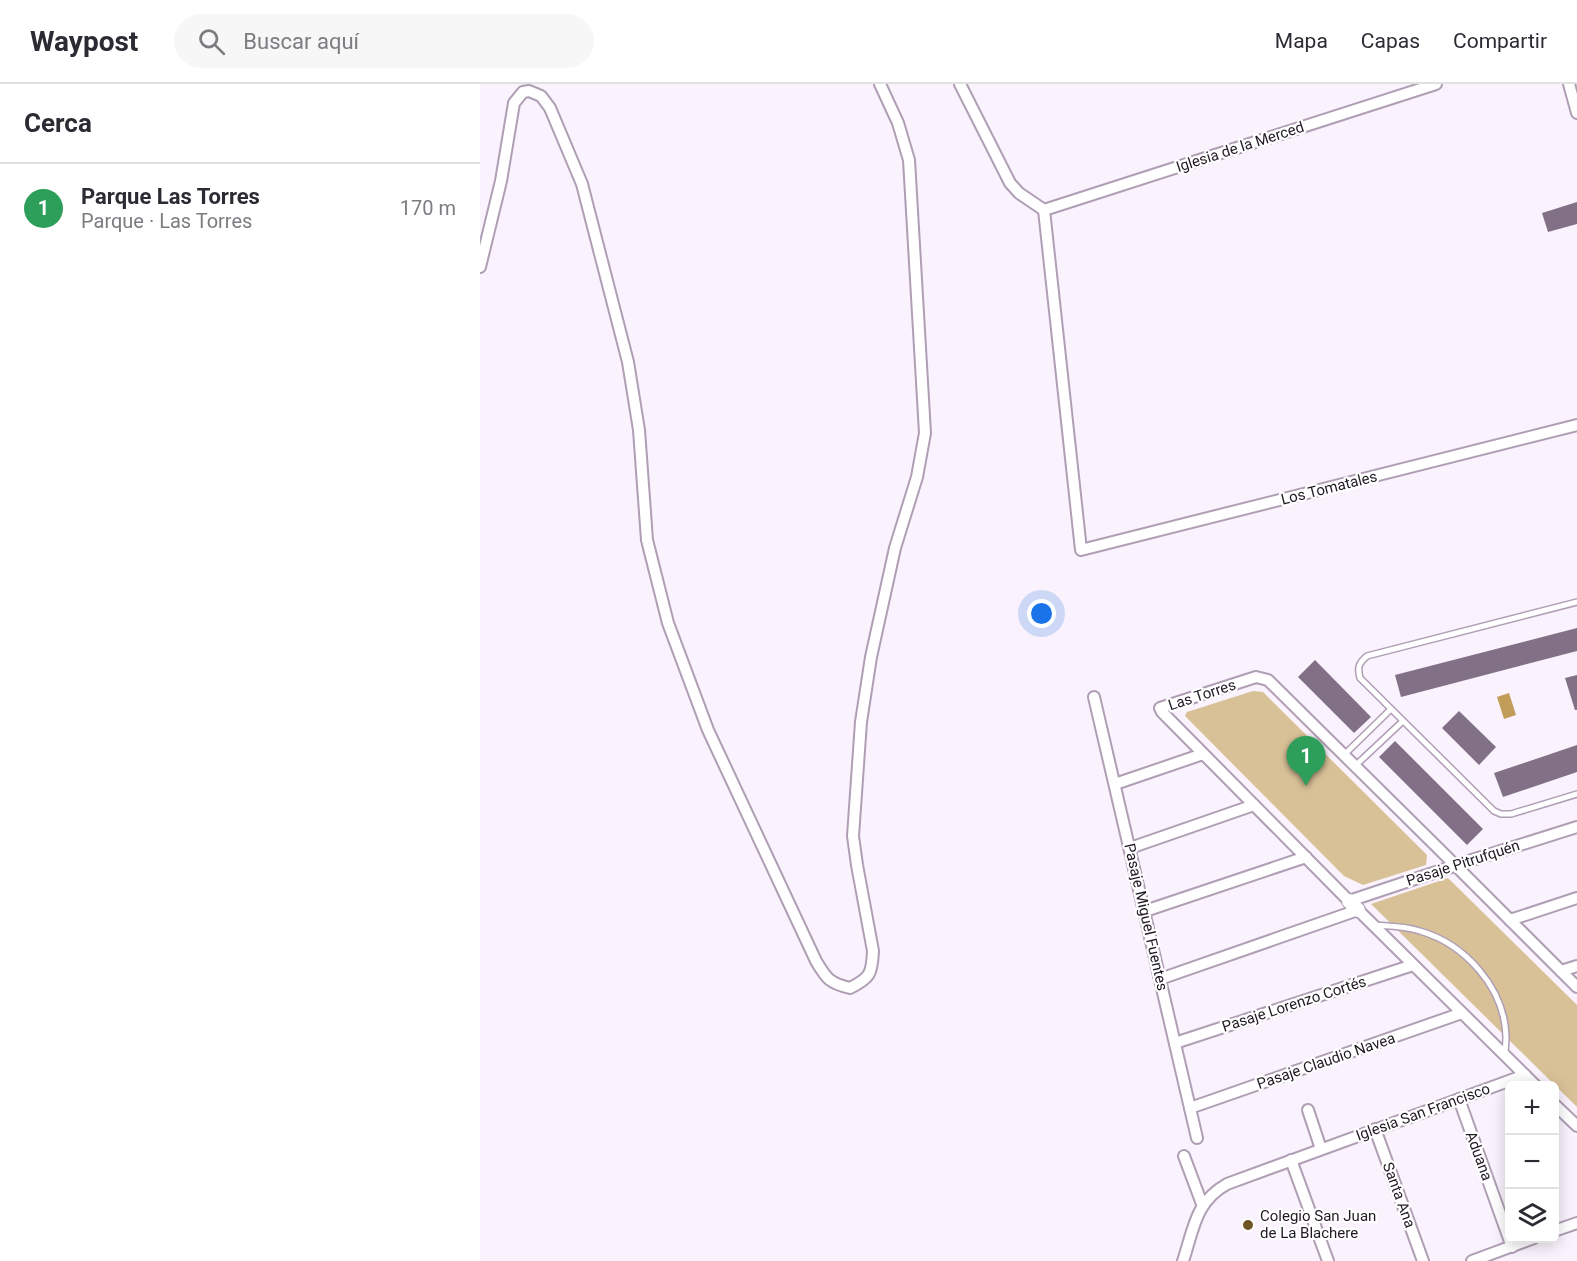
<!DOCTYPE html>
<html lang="es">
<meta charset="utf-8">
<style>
body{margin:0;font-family:Roboto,sans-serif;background:#f7f7f7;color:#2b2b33}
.controls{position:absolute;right:18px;bottom:18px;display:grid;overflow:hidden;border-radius:9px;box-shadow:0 3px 15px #0003}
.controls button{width:54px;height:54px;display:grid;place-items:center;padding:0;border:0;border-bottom:2px solid #e1e1e2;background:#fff;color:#2b2b33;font:30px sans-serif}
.you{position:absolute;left:562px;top:530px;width:21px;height:21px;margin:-15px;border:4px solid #fff;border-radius:50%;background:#1a73e8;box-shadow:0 0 0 9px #1a73e833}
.badge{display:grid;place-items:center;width:39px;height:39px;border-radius:50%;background:#111827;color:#fff;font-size:20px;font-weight:700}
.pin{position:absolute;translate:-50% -50px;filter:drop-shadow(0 2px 3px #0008)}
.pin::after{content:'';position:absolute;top:32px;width:21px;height:18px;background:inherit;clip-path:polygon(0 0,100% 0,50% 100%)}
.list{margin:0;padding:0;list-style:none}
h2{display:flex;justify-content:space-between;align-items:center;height:78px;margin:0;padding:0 24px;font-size:26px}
h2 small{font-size:20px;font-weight:400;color:#7c7c81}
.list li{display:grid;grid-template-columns:39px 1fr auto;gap:18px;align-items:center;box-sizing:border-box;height:90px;padding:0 24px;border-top:2px solid #e1e1e2}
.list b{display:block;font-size:22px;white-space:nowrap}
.list p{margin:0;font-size:20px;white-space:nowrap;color:#7c7c81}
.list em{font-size:20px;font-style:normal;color:#7c7c81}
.icon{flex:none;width:33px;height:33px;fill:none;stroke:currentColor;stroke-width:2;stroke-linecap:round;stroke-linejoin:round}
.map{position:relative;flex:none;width:1097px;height:1177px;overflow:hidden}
header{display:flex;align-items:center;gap:36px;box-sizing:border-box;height:84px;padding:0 30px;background:#fff;border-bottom:2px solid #e1e1e2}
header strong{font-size:28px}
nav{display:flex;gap:33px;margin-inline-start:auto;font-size:21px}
.search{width:420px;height:54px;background:#f7f7f7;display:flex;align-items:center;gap:15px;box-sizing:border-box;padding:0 21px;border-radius:33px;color:#7c7c81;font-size:22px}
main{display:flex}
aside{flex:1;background:#fff}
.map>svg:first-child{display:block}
.green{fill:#d9c197}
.water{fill:#c19d59}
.building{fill:#817086}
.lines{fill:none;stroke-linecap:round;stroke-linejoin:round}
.service-casing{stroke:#b09eb5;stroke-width:8}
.minor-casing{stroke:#b09eb5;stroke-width:14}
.tertiary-casing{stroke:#b09eb5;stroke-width:16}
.service{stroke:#fff;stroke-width:5}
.minor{stroke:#fff;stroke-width:10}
.tertiary{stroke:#fff;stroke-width:14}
.poi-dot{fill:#6f5627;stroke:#fff;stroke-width:2}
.labels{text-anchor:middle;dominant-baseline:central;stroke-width:4.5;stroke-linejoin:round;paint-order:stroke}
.street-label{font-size:15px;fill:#201a22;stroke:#fff}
.poi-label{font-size:15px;fill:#201a22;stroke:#fff;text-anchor:start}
</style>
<header>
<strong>Waypost</strong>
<div class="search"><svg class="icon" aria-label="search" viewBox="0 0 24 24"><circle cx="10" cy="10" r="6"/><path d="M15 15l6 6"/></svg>Buscar aquí</div>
<nav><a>Mapa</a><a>Capas</a><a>Compartir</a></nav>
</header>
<main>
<aside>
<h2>Cerca<small></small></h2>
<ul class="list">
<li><span class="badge" style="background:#2e9e5b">1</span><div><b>Parque Las Torres</b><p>Parque · Las Torres</p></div><em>170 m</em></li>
</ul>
</aside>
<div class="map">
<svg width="1097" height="1177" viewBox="0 0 1097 1177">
<rect width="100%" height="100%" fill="#faf2fc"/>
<g class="green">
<path d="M773 607 783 608 947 771 946 781 883 801 864 792 705 632 707 628Z"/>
<path d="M968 794 1097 921V1023L891 820Z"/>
</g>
<path class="water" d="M1029 609 1036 631 1024 635 1017 613Z"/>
<g class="building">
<path d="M1097 118V140L1068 148 1062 129Z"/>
<path d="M1097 544V567L921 613 915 591Z"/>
<path d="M835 576 891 633 874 649 818 593Z"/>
<path d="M1097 591V626H1095L1085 594Z"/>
<path d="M979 627 1016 663 999 681 962 644Z"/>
<path d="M915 657 1003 745 987 761 899 673Z"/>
<path d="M1097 661V688L1023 713 1014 689Z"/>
</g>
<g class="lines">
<g class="service-casing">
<g id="service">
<path d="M1097 518 887 572C879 579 877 583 880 594L1014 727 1021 730H1031L1097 710"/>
<path d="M864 671 911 625"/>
<path d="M875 682 923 637"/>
<path d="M894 841C910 842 925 842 940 847 985 860 1025 904 1026 953 1026 959 1025 965 1025 971"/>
</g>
</g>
<g class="minor-casing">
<g id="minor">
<path d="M480 0 530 99 539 109 564 126"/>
<path d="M1089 0 1097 29"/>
<path d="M564 126 601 466 1097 341"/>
<path d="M564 126 956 0"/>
<path d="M0 183 21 97 34 19 43 8 49 7 61 12 70 24 102 100 148 278 159 346 167 456 188 539 228 646 336 877C347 895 349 899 370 904 390 894 392 890 393 867L377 781 373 752 381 638 391 573 415 464 437 393 445 349 429 76 418 39 400 0"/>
<path d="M614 613 717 1054"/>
<path d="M635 700 723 670"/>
<path d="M1097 743 992 776C951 790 910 803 869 817L682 628 680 624 776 593 788 596 957 763 1097 903"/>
<path d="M650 764 774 721"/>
<path d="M665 827 826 773"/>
<path d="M1030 836 1097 814"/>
<path d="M1081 887 1097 882"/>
<path d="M680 895 878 826 1056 1002"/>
<path d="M695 959 933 881"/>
<path d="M979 1015 1032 1163"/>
<path d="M1074 1020 1097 1042"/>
<path d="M710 1024 982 929"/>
<path d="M828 1026 841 1065"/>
<path d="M895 1045 943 1177"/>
<path d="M704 1072 722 1120"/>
<path d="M811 1076 848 1177"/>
<path d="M1074 1147 1097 1139"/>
<path d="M703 1177C714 1144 715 1118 747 1100L1045 991"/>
<path d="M992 1177 1054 1154"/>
</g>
</g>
<g class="tertiary-casing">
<path id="tertiary" d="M869 817 878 826"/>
</g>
<use href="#service" class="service"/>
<use href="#minor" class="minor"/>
<use href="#tertiary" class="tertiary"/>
</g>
<circle class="poi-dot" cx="768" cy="1141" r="6"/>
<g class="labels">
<g class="street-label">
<text transform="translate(760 63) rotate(-18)">Iglesia de la Merced</text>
<text transform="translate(849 404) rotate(-14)">Los Tomatales</text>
<text transform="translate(722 611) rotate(-18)">Las Torres</text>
<text transform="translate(983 779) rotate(-18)">Pasaje Pitrufquén</text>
<text transform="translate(666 833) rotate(77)">Pasaje Miguel Fuentes</text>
<text transform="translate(814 920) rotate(-18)">Pasaje Lorenzo Cortés</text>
<text transform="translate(846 977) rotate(-19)">Pasaje Claudio Navea</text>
<text transform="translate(943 1028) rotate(-20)">Iglesia San Francisco</text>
<text transform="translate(999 1072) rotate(70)">Aduana</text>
<text transform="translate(919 1111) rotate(70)">Santa Ana</text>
</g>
<g class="poi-label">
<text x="780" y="1132">Colegio San Juan<tspan x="780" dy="17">de La Blachere</tspan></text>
</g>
</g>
</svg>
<div class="controls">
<button>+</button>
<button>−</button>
<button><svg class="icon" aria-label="layers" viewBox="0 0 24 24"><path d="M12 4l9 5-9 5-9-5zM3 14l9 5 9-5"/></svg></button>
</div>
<div class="you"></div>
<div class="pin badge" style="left:826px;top:702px;background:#2e9e5b">1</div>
</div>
</main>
